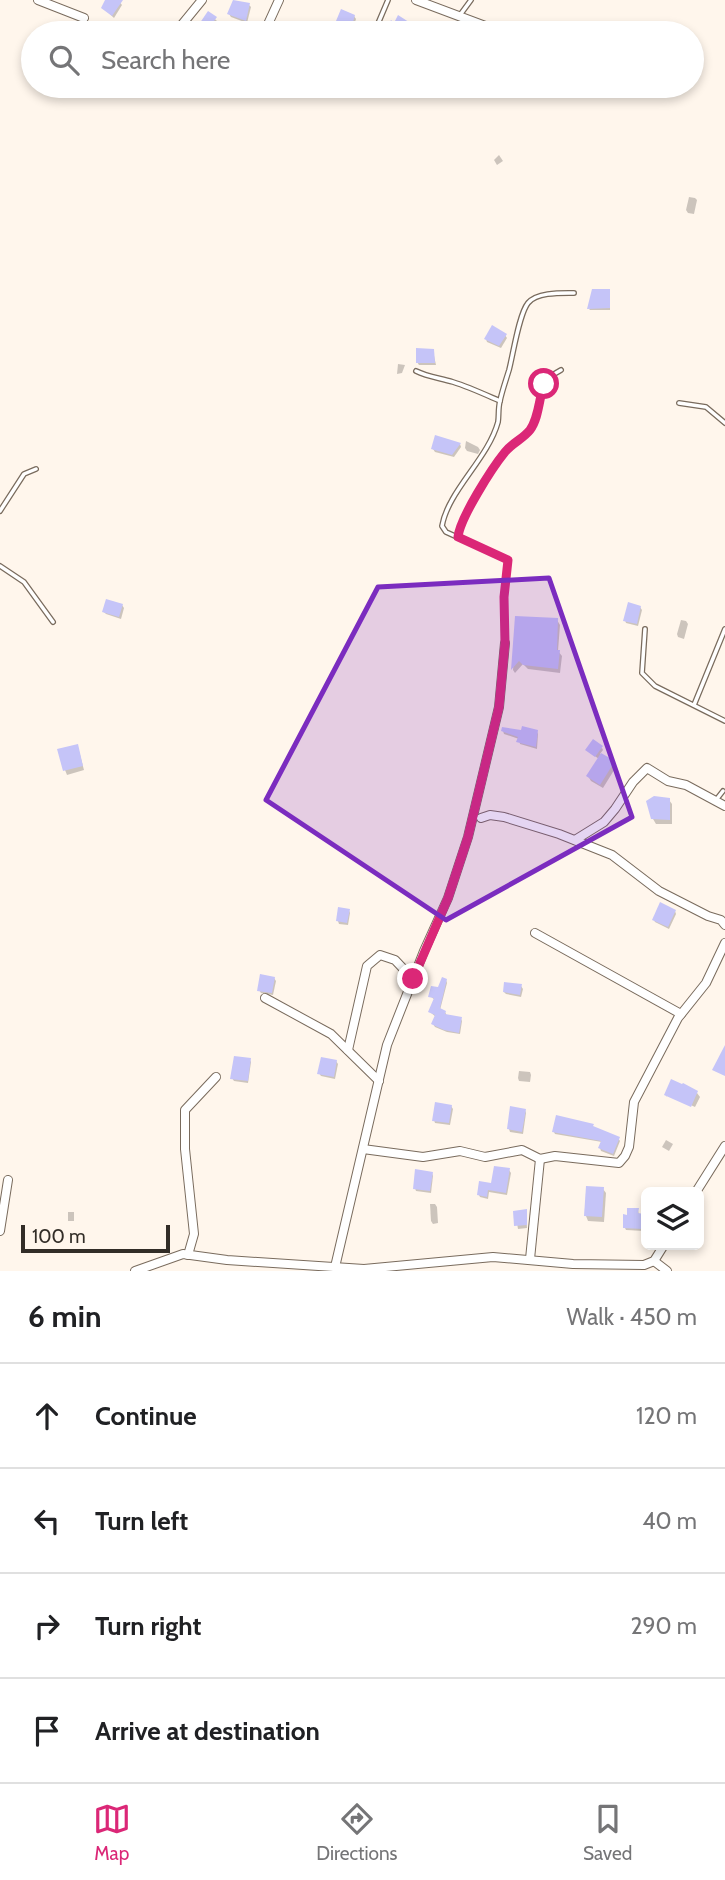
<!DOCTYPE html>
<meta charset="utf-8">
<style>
body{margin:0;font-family:Cabin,sans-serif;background:#f2f2f2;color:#202124}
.controls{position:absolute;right:21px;bottom:21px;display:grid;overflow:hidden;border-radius:10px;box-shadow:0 4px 10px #0003}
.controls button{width:63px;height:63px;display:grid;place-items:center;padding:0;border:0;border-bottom:2px solid #e0e0e0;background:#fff;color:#202124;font:35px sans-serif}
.scale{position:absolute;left:21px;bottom:18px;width:149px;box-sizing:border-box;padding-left:7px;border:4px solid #322d27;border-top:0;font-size:19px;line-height:24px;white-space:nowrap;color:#322d27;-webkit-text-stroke:5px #fff6ec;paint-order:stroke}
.stop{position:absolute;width:21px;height:21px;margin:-16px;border:5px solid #db2777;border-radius:50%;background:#fff}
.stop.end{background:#db2777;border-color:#fff;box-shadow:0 2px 7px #0008}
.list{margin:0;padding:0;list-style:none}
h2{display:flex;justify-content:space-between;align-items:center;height:91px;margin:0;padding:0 28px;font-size:30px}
h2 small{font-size:23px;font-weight:400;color:#757577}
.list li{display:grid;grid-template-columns:46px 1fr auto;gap:21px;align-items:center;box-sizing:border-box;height:105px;padding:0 28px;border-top:2px solid #e0e0e0}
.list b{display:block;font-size:26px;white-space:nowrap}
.list em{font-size:23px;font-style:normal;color:#757577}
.icon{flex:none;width:38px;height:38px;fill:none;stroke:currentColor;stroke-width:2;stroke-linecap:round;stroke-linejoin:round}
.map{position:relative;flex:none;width:725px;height:1271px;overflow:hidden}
.search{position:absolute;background:#fff;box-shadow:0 4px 10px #0003;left:21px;right:21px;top:21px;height:77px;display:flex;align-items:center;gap:18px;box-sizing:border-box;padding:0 24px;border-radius:38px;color:#757577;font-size:26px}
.sheet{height:511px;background:#fff}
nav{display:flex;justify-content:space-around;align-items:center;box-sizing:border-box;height:98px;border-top:2px solid #e0e0e0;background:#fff;font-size:19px;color:#757577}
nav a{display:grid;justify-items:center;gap:4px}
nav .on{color:#db2777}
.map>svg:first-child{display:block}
.shadow{fill:#0003}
.building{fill:#c5c4f8}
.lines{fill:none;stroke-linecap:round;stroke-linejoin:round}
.lane-casing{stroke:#796b5d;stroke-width:6}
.street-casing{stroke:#796b5d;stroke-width:10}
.lane{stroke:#fff;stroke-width:3.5}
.street{stroke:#fff;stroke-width:8}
.route{stroke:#db2777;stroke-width:9}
.marked{fill:#7b2cbf;fill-opacity:0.2;stroke:#7b2cbf;stroke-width:5;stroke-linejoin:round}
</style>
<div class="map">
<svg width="725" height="1271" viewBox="0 0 725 1271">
<rect width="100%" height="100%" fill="#fff6ec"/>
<g class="shadow">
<path d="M107 0H118L122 5 114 18 103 8Z"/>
<path d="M249 5 251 7 247 23 231 17 229 14Z"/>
<path d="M208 13 217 21 208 33H195Z"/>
<path d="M354 16 356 19 352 32 348 30 347 33H330L332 30 334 31Z"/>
<path d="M413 27 415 33H390L388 30Z"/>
<path d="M499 155 503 161 497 165 494 160Z"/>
<path d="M689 197 695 198 697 200 694 214 688 213 686 210Z"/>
<path d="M610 292V310H590L589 309Z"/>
<path d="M505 335 507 338 501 348 487 342 486 339Z"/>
<path d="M433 351 436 365H419L417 362Z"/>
<path d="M398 364 405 365 402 373 397 374Z"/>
<path d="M466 441 478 447 480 450 478 454 467 451 465 448Z"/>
<path d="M460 444 461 447 454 457 435 452 433 449Z"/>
<path d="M122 605 124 608 121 619 106 614 104 612Z"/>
<path d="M640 607 642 610 638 626 626 623 625 620Z"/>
<path d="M517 618 557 620 560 625 558 651 562 656 560 673 528 669 523 664 515 673 513 670Z"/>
<path d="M681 620 686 621 688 624 684 639 678 637 677 634Z"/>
<path d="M503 731 537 732 538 734 537 749 520 744 519 739 504 734Z"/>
<path d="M602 748 603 750 600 754 613 763 616 767 603 788 591 781 588 776 599 759 589 752Z"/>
<path d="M79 751 84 770 67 775 65 770Z"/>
<path d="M669 800 672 804V824H656L653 819Z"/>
<path d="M349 910 350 913 348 925 339 924 338 921Z"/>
<path d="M675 911 676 914 669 929 655 922 654 920Z"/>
<path d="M274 978 276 981 273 995 261 993 259 990Z"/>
<path d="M446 980 447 983 440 1010 445 1012 447 1016 461 1019 462 1021 460 1034 447 1032 435 1027 433 1024 436 1017 430 1012 435 1000 430 996 439 989Z"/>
<path d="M521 986 523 989 521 997 506 994 504 992Z"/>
<path d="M250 1060 251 1062 248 1083 234 1081 232 1078Z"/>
<path d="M336 1061 338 1064 335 1079 321 1076 319 1073Z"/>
<path d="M519 1071 530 1072 531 1075 530 1082 519 1081 518 1078Z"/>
<path d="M672 1081 683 1087 684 1085 697 1093 700 1097 695 1107 667 1094V1097L666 1095Z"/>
<path d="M451 1106 453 1109 450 1125 435 1123 434 1120Z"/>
<path d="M525 1110 526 1113 523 1134 510 1132 509 1129Z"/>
<path d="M594 1128 618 1138 620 1141 614 1156 601 1151 600 1148 602 1142 555 1134 554 1132Z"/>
<path d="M666 1140 673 1144 669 1151 662 1147Z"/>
<path d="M509 1170 511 1173 507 1195 489 1192 488 1199 480 1197 479 1195Z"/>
<path d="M432 1173 433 1176 431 1193 416 1191 415 1188Z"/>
<path d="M603 1189 606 1193 604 1222 588 1221 586 1216Z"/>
<path d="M430 1204H435L437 1207 438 1223 433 1224 431 1221Z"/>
<path d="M638 1210 639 1215H643L644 1218V1231L626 1230 625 1228Z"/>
<path d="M526 1211 527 1228 518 1229 515 1212Z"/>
<rect x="68" y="1212" width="6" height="9"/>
</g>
<g class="building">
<path d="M105 0H123L112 16 101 8Z"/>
<path d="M233 0 250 3 246 21 227 14Z"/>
<path d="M341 9 355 15 350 33H331Z"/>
<path d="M208 11 217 17 205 33H193Z"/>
<path d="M398 15 415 26 411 33H394L386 30 391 20 394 23Z"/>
<path d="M592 289H610V308L587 309Z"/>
<path d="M492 325 507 334 499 346 484 339Z"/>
<path d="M416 348 434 349 435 363H416Z"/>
<path d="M435 435 461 443 452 455 431 449Z"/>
<path d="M106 599 123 604 119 617 102 612Z"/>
<path d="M628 602 641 606 637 624 623 621Z"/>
<path d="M515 616 558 618 557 650H560L558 669 523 665 519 661 511 670Z"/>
<path d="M522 726 538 730 536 747 516 742 518 737 501 731 502 727 521 730Z"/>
<path d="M593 739 603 746 595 757 585 750Z"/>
<path d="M78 744 83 766 63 771 57 749Z"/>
<path d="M601 753 615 761 600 785 586 776Z"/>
<path d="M654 796 670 798V820L651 819 646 801Z"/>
<path d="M660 902 676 910 668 927 652 920Z"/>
<path d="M338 907 350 909 347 923 336 921Z"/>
<path d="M260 974 275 977 272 993 257 991Z"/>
<path d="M442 977 447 979 440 1008 446 1011 445 1014 462 1017 459 1033 444 1030 431 1024 435 1015 428 1012 434 998 428 997 431 986 438 987Z"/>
<path d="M504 982 522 984 520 995 503 992Z"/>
<path d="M725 1045V1076L712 1070Z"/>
<path d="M234 1056 251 1058 248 1081 230 1079Z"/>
<path d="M321 1057 337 1060 334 1077 317 1074Z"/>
<path d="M671 1079 682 1084 683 1083 698 1091 691 1107 664 1095Z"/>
<path d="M435 1102 452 1105 449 1123 432 1121Z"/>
<path d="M510 1106 526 1109 522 1132 507 1129Z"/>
<path d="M556 1115 594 1124 593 1126 620 1137 613 1154 598 1148 601 1141 552 1132Z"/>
<path d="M494 1166 510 1168 506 1193 488 1190 487 1197 477 1195 479 1181 491 1183Z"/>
<path d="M415 1169 433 1172 430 1191 413 1189Z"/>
<path d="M586 1186 604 1187 602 1217 584 1216Z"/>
<path d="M627 1208H639L638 1213 644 1214 643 1229 623 1228V1214L627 1215Z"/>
<path d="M527 1209V1225L514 1226 513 1211Z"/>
</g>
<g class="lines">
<g class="lane-casing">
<g id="lane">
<path d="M460 15 471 0"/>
<path d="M374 33 388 0"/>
<path d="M609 33 610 30 615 33"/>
<path d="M571 86 574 89"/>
<path d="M416 371C428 377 440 378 453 382 469 387 484 394 500 401"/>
<path d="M679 403 706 407 725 423"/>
<path d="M0 511 24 474 36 469"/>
<path d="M458 537C460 519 492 467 505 451 513 442 526 436 533 425 545 402 532 385 561 370"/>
<path d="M0 566 24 582 53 622"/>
<path d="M645 629 642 673 655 686 725 721"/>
<path d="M505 641 504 597 508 560 446 532 442 526C448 491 488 459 498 422 499 416 498 408 500 401 502 391 506 380 509 370 513 355 519 314 528 303 537 292 561 293 574 293"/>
<path d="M694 705 725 629"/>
<path d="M716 800 723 791"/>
</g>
</g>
<g class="street-casing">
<g id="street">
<path d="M38 0 84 18"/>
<path d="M416 0 504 33"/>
<path d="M175 33 202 0"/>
<path d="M264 33 279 0"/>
<path d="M481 818 490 815 504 817 559 834 612 855 659 891 708 916 721 920 725 925"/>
<path d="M575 840 604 822 615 809 633 782 647 768 668 781 686 785 725 806"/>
<path d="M535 933 681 1014"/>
<path d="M265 998 331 1034 379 1081"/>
<path d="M348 1050 367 966 380 955 395 960 413 979"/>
<path d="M363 1149 423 1157 460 1151 485 1157 522 1150 540 1159 555 1156 619 1163 625 1156 629 1147 634 1102 678 1018 706 983 725 943"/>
<path d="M696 1192 725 1146"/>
<path d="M0 1231 8 1180"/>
<path d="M188 1255 194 1234 185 1149V1110L216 1077"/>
<path d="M530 1259 540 1159"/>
<path d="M654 1261 667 1271"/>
<path d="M335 1267 387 1045 424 951 448 898 468 837 499 707 505 643"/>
<path d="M135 1271 183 1254 227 1260 364 1269 493 1257 573 1264 644 1265 654 1261 664 1245"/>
</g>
</g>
<use href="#lane" class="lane"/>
<use href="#street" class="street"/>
</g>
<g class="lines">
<path class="route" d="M413 979 448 898 468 837 499 707 505 643 504 597 508 560 458 537C460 518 492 468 505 452 512 443 523 439 530 430 539 418 539 398 544 384"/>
</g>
<path class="marked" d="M549 578 632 817 446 920 266 800 378 587Z"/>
</svg>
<div class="controls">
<button><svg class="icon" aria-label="layers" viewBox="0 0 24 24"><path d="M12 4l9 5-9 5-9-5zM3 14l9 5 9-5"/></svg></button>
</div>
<div class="scale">100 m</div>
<div class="stop" style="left:544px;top:384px"></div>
<div class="stop end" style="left:413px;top:979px"></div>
<div class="search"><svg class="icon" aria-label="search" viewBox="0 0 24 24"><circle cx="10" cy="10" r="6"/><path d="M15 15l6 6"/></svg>Search here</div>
</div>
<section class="sheet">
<h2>6 min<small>Walk · 450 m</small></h2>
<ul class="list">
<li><svg class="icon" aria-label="ahead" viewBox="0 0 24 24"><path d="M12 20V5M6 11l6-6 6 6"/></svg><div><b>Continue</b></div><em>120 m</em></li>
<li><svg class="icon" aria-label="left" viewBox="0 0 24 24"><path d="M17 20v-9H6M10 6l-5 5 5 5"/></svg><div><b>Turn left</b></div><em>40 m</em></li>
<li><svg class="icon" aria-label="right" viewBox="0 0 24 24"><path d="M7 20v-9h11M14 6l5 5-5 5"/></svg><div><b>Turn right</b></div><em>290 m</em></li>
<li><svg class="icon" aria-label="arrive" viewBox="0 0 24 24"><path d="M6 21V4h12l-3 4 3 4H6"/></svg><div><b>Arrive at destination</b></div></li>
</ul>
</section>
<nav>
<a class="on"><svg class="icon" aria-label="map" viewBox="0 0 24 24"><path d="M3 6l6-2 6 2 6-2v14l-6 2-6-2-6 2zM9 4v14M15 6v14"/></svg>Map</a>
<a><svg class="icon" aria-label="directions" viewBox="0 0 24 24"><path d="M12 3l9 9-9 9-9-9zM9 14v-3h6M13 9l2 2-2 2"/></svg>Directions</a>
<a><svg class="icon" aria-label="saved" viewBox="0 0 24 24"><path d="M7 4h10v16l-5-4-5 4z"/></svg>Saved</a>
</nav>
